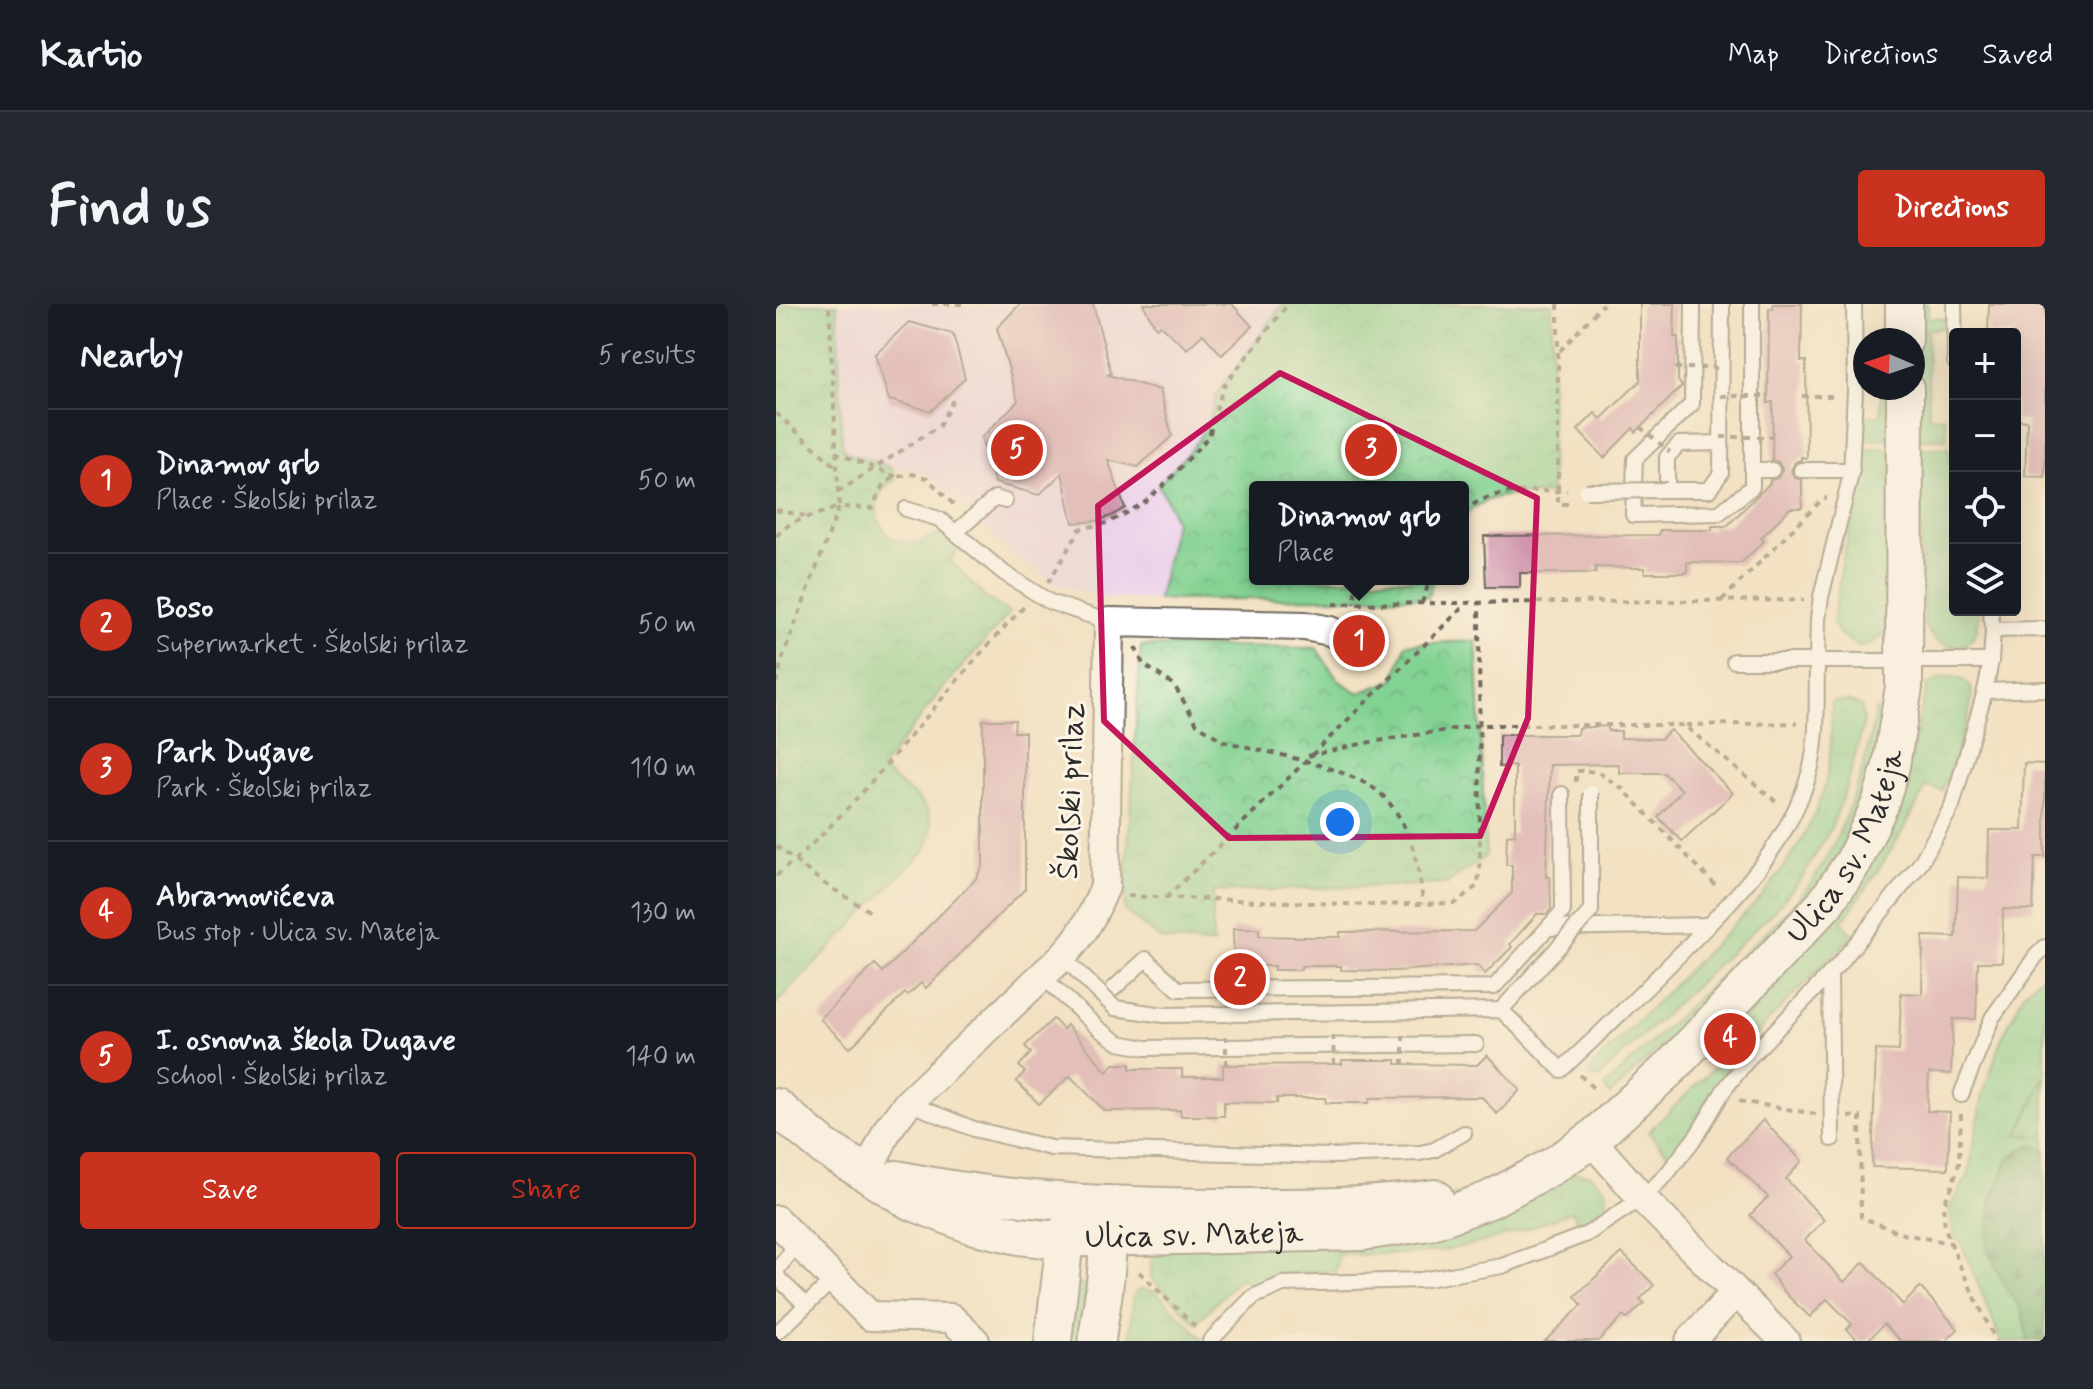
<!DOCTYPE html>
<meta charset="utf-8">
<style>
body{margin:0;font-family:Mynerve,sans-serif;background:#242831;color:#f1f3f6}
.controls{position:absolute;right:24px;top:24px;display:grid;overflow:hidden;border-radius:8px;box-shadow:0 8px 32px #0002}
.controls button{width:72px;height:72px;display:grid;place-items:center;padding:0;border:0;border-bottom:2px solid #363941;background:#171b24;color:#f1f3f6;font:40px sans-serif}
.compass{position:absolute;left:1077px;top:24px;width:72px;height:72px;border-radius:50%;background:#171b24;box-shadow:0 8px 32px #0002;rotate:272deg}
.you{position:absolute;left:564px;top:518px;width:28px;height:28px;margin:-20px;border:6px solid #fff;border-radius:50%;background:#1a73e8;box-shadow:0 0 0 12px #1a73e833}
.badge{display:grid;place-items:center;width:52px;height:52px;border-radius:50%;background:#c8321e;color:#fff;font-size:26px;font-weight:700}
.pin{position:absolute;translate:-50% -50%;border:4px solid #fff;box-shadow:0 2px 8px #0006}
.popup{position:absolute;left:473px;top:177px;width:220px;height:104px;box-sizing:border-box;display:grid;place-content:center;border-radius:8px;background:#171b24;filter:drop-shadow(0 2px 6px #0005);font-size:26px;white-space:nowrap;color:#9ea1a6}
.popup b{font-size:30px;color:#f1f3f6}
.popup::after{content:'';position:absolute;left:50%;top:100%;margin-left:-16px;border:16px solid transparent;border-top-color:#171b24}
.list{margin:0;padding:0;list-style:none}
h2{display:flex;justify-content:space-between;align-items:center;height:104px;margin:0;padding:0 32px;font-size:34px}
h2 small{font-size:26px;font-weight:400;color:#9ea1a6}
.list li{display:grid;grid-template-columns:52px 1fr auto;gap:24px;align-items:center;box-sizing:border-box;height:144px;padding:0 32px;border-top:2px solid #363941}
.list b{display:block;font-size:30px;white-space:nowrap}
.list p{margin:0;font-size:26px;white-space:nowrap;color:#9ea1a6}
.list em{font-size:26px;font-style:normal;color:#9ea1a6}
.actions{display:flex;gap:16px;padding:24px 32px}
.actions a{flex:1;padding:18px 0;border:2px solid #c8321e;border-radius:8px;text-align:center;font-size:28px;color:#c8321e}
.actions .main{background:#c8321e;color:#fff}
.icon{flex:none;width:44px;height:44px;fill:none;stroke:currentColor;stroke-width:2;stroke-linecap:round;stroke-linejoin:round}
.map{position:relative;flex:none;width:1269px;height:1037px;overflow:hidden;border-radius:8px}
header{display:flex;align-items:center;gap:48px;box-sizing:border-box;height:112px;padding:0 40px;background:#171b24;border-bottom:2px solid #363941}
header strong{font-size:38px}
nav{display:flex;gap:44px;margin-inline-start:auto;font-size:28px}
.intro{display:flex;align-items:center;justify-content:space-between;box-sizing:border-box;height:192px;padding:0 48px}
h1{margin:0;font-size:56px}
.button{padding:20px 36px;border-radius:8px;background:#c8321e;color:#fff;font-size:28px;font-weight:700}
main{display:flex;gap:48px;padding:0 48px}
aside{flex:1;background:#171b24;border-radius:8px;box-shadow:0 8px 32px #0002}
.map>svg:first-child{display:block}
.built{fill:#ebd1eb}
.grass{fill:url(#grass-tufts);stroke:#567e5f;stroke-width:2}
.forest{fill:url(#forest-firs);stroke:#4a7054;stroke-width:2}
.park{fill:url(#park-crowns);stroke:#567e5f;stroke-width:2}
.garden{fill:url(#garden-furrows);stroke:#567e5f;stroke-width:2}
.building{fill:#d094af}
.lines{fill:none;stroke-linecap:round;stroke-linejoin:round}
.service-casing{stroke:#716b60;stroke-width:18}
.minor-casing{stroke:#716b60;stroke-width:32}
.tertiary-casing{stroke:#716b60;stroke-width:40}
.path{stroke:#716b60;stroke-width:4;stroke-dasharray:6 6;stroke-linecap:butt}
.service{stroke:#fff;stroke-width:14}
.minor{stroke:#fff;stroke-width:28}
.tertiary{stroke:#fff;stroke-width:36}
.service-bridge-casing{stroke:#716b60;stroke-width:18;stroke-linecap:butt}
.path-bridge{stroke:#716b60;stroke-width:4;stroke-dasharray:6 6;stroke-linecap:butt}
.service-bridge{stroke:#fff;stroke-width:14}
.marked{fill:none;stroke:#c2185b;stroke-width:6;stroke-linejoin:round}
.labels{text-anchor:middle;dominant-baseline:central;stroke-width:6;stroke-linejoin:round;paint-order:stroke}
.street-label{font-size:32px;fill:#2b2b2b;stroke:#fcf5e5}
</style>
<header>
<strong>Kartio</strong>
<nav><a>Map</a><a>Directions</a><a>Saved</a></nav>
</header>
<div class="intro"><h1>Find us</h1><a class="button">Directions</a></div>
<main>
<aside>
<h2>Nearby<small>5 results</small></h2>
<ul class="list">
<li><span class="badge">1</span><div><b>Dinamov grb</b><p>Place · Školski prilaz</p></div><em>50 m</em></li>
<li><span class="badge">2</span><div><b>Boso</b><p>Supermarket · Školski prilaz</p></div><em>50 m</em></li>
<li><span class="badge">3</span><div><b>Park Dugave</b><p>Park · Školski prilaz</p></div><em>110 m</em></li>
<li><span class="badge">4</span><div><b>Abramovićeva</b><p>Bus stop · Ulica sv. Mateja</p></div><em>130 m</em></li>
<li><span class="badge">5</span><div><b>I. osnovna škola Dugave</b><p>School · Školski prilaz</p></div><em>140 m</em></li>
</ul>
<div class="actions"><a class="main">Save</a><a>Share</a></div>
</aside>
<div class="map">
<svg width="1269" height="1037" viewBox="0 0 1269 1037">
<defs>
<pattern id="grass-tufts" width="24" height="20" patternUnits="userSpaceOnUse" patternTransform="scale(2)"><rect width="24" height="20" fill="#82d293"/><path d="M3 7l-1-3M5 7V3M7 7l1-3M15 17l-1-3M17 17v-4M19 17l1-3" fill="none" stroke="#70b47f"/></pattern>
<pattern id="forest-firs" width="22" height="20" patternUnits="userSpaceOnUse" patternTransform="scale(2)"><rect width="22" height="20" fill="#69b47d"/><path d="M5 1l3.5 6h-7zM16 11l3.5 6h-7z" fill="#579367"/></pattern>
<pattern id="park-crowns" width="20" height="18" patternUnits="userSpaceOnUse" patternTransform="scale(2)"><rect width="20" height="18" fill="#82d293"/><path d="M2 6a3 3 0 1 1 6 0M12 15a3 3 0 1 1 6 0" fill="none" stroke="#70b47f"/></pattern>
<pattern id="garden-furrows" width="10" height="10" patternUnits="userSpaceOnUse" patternTransform="scale(2)"><rect width="10" height="10" fill="#82d293"/><path d="M-1 1l2-2M0 10L10 0M9 11l2-2" fill="none" stroke="#70b47f"/></pattern>
</defs>
<rect width="100%" height="100%" fill="#fcf5e5"/>
<filter id="ink" filterUnits="userSpaceOnUse"><feTurbulence type="fractalNoise" baseFrequency=".0125" numOctaves="2"/><feDisplacementMap in="SourceGraphic" scale="16" xChannelSelector="R" yChannelSelector="G"/><feConvolveMatrix kernelMatrix="1 2 1 2 8 2 1 2 1" color-interpolation-filters="sRGB"/></filter>
<filter id="wash" filterUnits="userSpaceOnUse"><feTurbulence type="fractalNoise" baseFrequency=".006" numOctaves="4" result="noise"/><feDisplacementMap in="SourceGraphic" scale="32" xChannelSelector="R" yChannelSelector="G"/><feGaussianBlur stdDeviation="1.8" result="paint"/><feColorMatrix in="noise" values="0 0 0 0 0 0 0 0 0 0 0 0 0 0 0 0 0 1.4 0 .05"/><feComposite in="paint" operator="in"/></filter>
<g filter="url(#wash)">
<rect width="100%" height="100%" fill="#f2e1c3"/>
<path class="built" d="M61 0 204 3 213 0H507L440 91 436 109 426 133 382 181 392 198 399 218 382 296 324 293 284 281 238 252 156 173 141 166 116 164 71 149 65 135Z"/>
<g class="grass">
<path d="M1142 0H1152V14H1166L1169 18 1167 24 1151 26 1153 113 1169 114 1171 135H1142Z"/>
<path d="M1105 84H1117V136H1087L1089 112H1105Z"/>
<path d="M1172 143 1179 181V306H1202C1208 351 1162 353 1148 320L1142 145Z"/>
<path d="M1087 145H1117L1113 325 1095 340 1082 342 1064 331 1057 318 1066 258 1083 187Z"/>
<path d="M1168 373C1178 372 1190 374 1195 384 1202 398 1172 470 1166 487L1150 482C1127 531 1098 574 1066 618L1077 631C1035 674 991 714 955 761 933 791 917 824 895 853L872 828 947 755 951 758 968 741 969 738 958 729 1135 451 1151 381Z"/>
<path d="M1056 397H1072L1085 402 1088 418 1072 479 1056 522 1028 571 998 607 823 773 817 774 814 771 813 766 984 594C1013 558 1041 519 1051 473 1056 448 1055 422 1056 397Z"/>
<path d="M1111 400 1103 447 1083 509 1051 572 995 638 834 791 828 783C877 737 925 691 973 644 995 622 1022 599 1039 573 1068 528 1092 460 1099 407Z"/>
<path d="M1269 669V772L1242 831 1269 832V1037H1225L1186 941 1177 930 1173 904 1192 872 1207 791 1225 736 1249 687Z"/>
<path d="M799 868 813 870 831 886V901C825 910 815 921 803 920L796 907C748 928 698 944 645 949 618 951 590 950 563 951L560 967C528 967 505 968 478 985L464 974 420 1019 375 974 376 943 420 941Z"/>
<path d="M297 980 312 982 306 1037H291Z"/>
<path d="M364 985 379 987 427 1035 425 1037H353L358 990Z"/>
</g>
<path class="forest" d="M1258 841 1268 846 1269 862V1037H1252L1246 1007 1228 980 1211 944 1216 894 1231 858 1242 846Z"/>
<g class="park">
<path d="M0 0H61L66 142 71 149 116 164 119 176C109 182 102 188 101 200 98 222 117 243 139 238 147 237 156 231 164 231 173 230 179 237 185 243L174 256 209 293 234 309 166 385 105 465C132 489 171 504 149 546L0 700Z"/>
<path d="M507 0H776L775 190C740 191 715 186 687 213V183H479V275H657L652 293 382 296 399 218 392 198 382 181C410 152 432 132 440 91Z"/>
<path d="M700 337 710 552 670 580 437 588V641L384 635 348 606 365 342 540 344 562 376 583 389 618 376 630 340Z"/>
</g>
<path class="garden" d="M1269 772V832L1242 831Z"/>
<g id="blocks">
<g class="building">
<path d="M244 0H317L335 69 332 71 384 86 396 132 362 163 332 156 349 204 335 212 320 217 297 219 286 169 263 191 219 179 205 134 242 97 221 24Z"/>
<path d="M367 0H456L476 22 446 51 427 30 411 45 384 21 380 24Z"/>
<path d="M864 0H899L898 33H902V77L906 82 860 128 857 124 828 154 802 126 819 109 825 115 864 77Z"/>
<path d="M997 0H1026L1025 57H1030L1031 154 1025 153V156L1019 158 1015 167 1019 174 1026 176V204H1014L985 234 988 237 965 259 911 258V269H869V264L819 263 820 269H744V283H710L708 232 883 231 884 226H936V222H951L994 179V176L1002 174 1006 165 1002 158 996 156 997 98 992 99 993 4 997 5Z"/>
<path d="M1213 0H1269V173L1249 172 1251 117 1239 116V30H1212Z"/>
<path d="M133 18 177 30 189 74 155 107 113 96 99 50Z"/>
<path d="M207 416H239L238 428H249V585L150 684 145 679 132 691 129 689 74 744 44 715 99 660 107 668 199 576 207 561Z"/>
<path d="M832 422V427H845V434L885 435 894 426 957 489 906 537 882 513 906 486 888 469H843V460L774 461 770 573H774L775 605 771 610H761L734 640 736 643 709 670 701 661 620 667 565 666V662H525V666H498V662H458L457 625H483V632L524 633H564V628L698 627 736 589V561H730L731 531 739 530V462L723 463V431H801L802 424Z"/>
<path d="M1248 459 1269 460V553H1259L1257 606 1227 605 1226 658H1202L1200 715H1177L1175 770 1153 769 1151 807 1174 808 1172 865 1096 863 1100 746 1123 747 1125 689 1146 690 1147 632 1180 633 1182 573 1212 574 1213 526H1246Z"/>
<path d="M277 715 287 725 291 721 331 768 338 760H354V765H406V773H447V761L566 760V756H620V760L701 761 711 751 744 786 721 810 706 793 594 794 593 799H550L549 794H501V799L448 798V812H405L404 806 329 807 294 772 263 800 240 777 249 768 243 762 255 749 249 742Z"/>
<path d="M987 816 1026 857 1010 875 1048 916 1029 936 1068 978 1088 958 1127 1001 1144 983 1182 1025 1170 1037H1125L1108 1020 1091 1037H1083L1071 1025 1076 1020 1051 995 1034 1013 1011 991 995 970 1013 952 974 911 992 893 951 853Z"/>
<path d="M846 949 878 981 864 995 868 999 851 1015 847 1012 822 1037H769L806 1001 799 992Z"/>
</g>
</g>
</g>
<g filter="url(#ink)">
<use href="#blocks" fill-opacity="0" stroke="#716b60" stroke-width="2"/>
<g class="lines">
<g class="service-casing">
<g id="service">
<path d="M917 0 916 100 859 155 857 211 943 209 976 183V0"/>
<path d="M1178 0 1179 58"/>
<path d="M945 139 903 140 891 153V186H933L945 169 946 0"/>
<path d="M976 166H996"/>
<path d="M1025 166H1076"/>
<path d="M130 205 163 215 228 269 274 298 333 318"/>
<path d="M180 228 219 194 229 197"/>
<path d="M1217 326 1269 325"/>
<path d="M958 357H1041L1042 315 1045 293 1075 170 1079 87 1078 0"/>
<path d="M1209 387 1269 385"/>
<path d="M772 624 933 621"/>
<path d="M1054 669 1056 835"/>
<path d="M265 671 323 725 343 739 370 744 700 740"/>
<path d="M337 685 370 655 402 685 718 683 787 607 786 490"/>
<path d="M752 732 785 766C827 727 868 687 908 646 960 593 1013 541 1034 467 1043 432 1040 393 1041 357H1215L1217 326 1214 306"/>
<path d="M1185 791 1216 714 1260 652 1269 643"/>
<path d="M132 799 198 825 275 844 555 852 644 849 658 846 688 829"/>
<path d="M0 967 22 939"/>
<path d="M0 969 4 976 30 1001"/>
<path d="M3 1027 58 975"/>
<path d="M434 1037 477 993 507 980 645 976 726 962 811 930 866 894 890 871 922 830 948 786 974 753 1064 659 1144 560 1176 502 1209 387 1215 357"/>
</g>
</g>
<g class="minor-casing">
<g id="minor">
<path d="M815 836 866 894 1009 1037"/>
<path d="M92 868 112 825 132 799 286 653C307 631 317 611 329 583L333 318 529 322 554 327 581 340"/>
<path d="M0 916 94 1012 175 1014 199 1037"/>
<path d="M914 1037 959 989"/>
</g>
</g>
<g class="tertiary-casing">
<g id="tertiary">
<path d="M1128 0V36"/>
<path id="s1" d="M0 803 48 843 134 897 195 921 243 932 270 935 587 928 653 918 713 896 775 863 815 836 895 763 1048 601 1078 557 1104 500 1115 462 1128 383 1129 84"/>
<path d="M121 875C231 898 335 902 447 903 518 903 589 904 659 894"/>
<path d="M277 1037 289 936 296 914"/>
<path d="M321 1037C324 1004 340 942 324 912"/>
</g>
</g>
<g class="path">
<path d="M156 0H189"/>
<path d="M782 0V200H796"/>
<path d="M784 47 827 0"/>
<path d="M1026 92H1060"/>
<path d="M0 109 59 162"/>
<path d="M59 148 120 173"/>
<path d="M62 188 163 122 179 93"/>
<path d="M0 206 29 212"/>
<path d="M687 208C717 182 753 188 791 187"/>
<path d="M0 232 15 219 63 203 53 0"/>
<path d="M579 275V300"/>
<path d="M272 279 304 225 331 219 349 210 369 198 394 175 433 132 447 83 512 0"/>
<path d="M946 296 1047 195 1051 194"/>
<path d="M646 299 654 275"/>
<path d="M557 300 1028 296"/>
<path d="M359 343 367 360 398 381 421 420 447 437C488 448 577 463 606 491 635 520 643 561 647 600"/>
<path d="M0 379 7 353 63 203 96 204 108 179 120 173 137 170 151 174 179 202"/>
<path d="M910 421 1021 419"/>
<path d="M532 452 589 439 704 421H908L1003 500"/>
<path d="M811 467 822 468 847 485 942 584"/>
<path d="M0 542 49 580 96 609"/>
<path d="M0 572C96 493 162 389 250 301"/>
<path d="M352 592 593 601 679 599 701 582 704 566 703 299"/>
<path d="M390 594 689 301"/>
<path d="M804 771 819 786"/>
<path d="M963 797 1040 810"/>
<path d="M1185 810 1183 859 1176 883 1167 901 1169 924 1183 960 1220 1037"/>
<path d="M1072 813 1084 812 1085 913 1127 930 1175 939"/>
<path d="M363 968 422 1025"/>
</g>
<use href="#service" class="service"/>
<use href="#minor" class="minor"/>
<use href="#tertiary" class="tertiary"/>
<g class="service-bridge-casing">
<g id="service-bridge">
<path d="M810 187 891 186"/>
<path d="M298 664 339 704 388 711 725 706 752 732"/>
<path d="M725 706 815 607V489"/>
</g>
</g>
<g class="path-bridge">
<path d="M899 64H945"/>
<path d="M945 92H993"/>
<path d="M864 123 894 148"/>
<path d="M945 133H997"/>
<path d="M800 478V467H811"/>
<path d="M557 731 558 760"/>
<path d="M627 731V760"/>
<path d="M450 761V733"/>
</g>
<use href="#service-bridge" class="service-bridge"/>
</g>
</g>
<path d="M0 0H1269V1037H0ZM504 69 761 194 752 414 704 532 453 534 328 417 322 202Z" fill="#f2e1c3" fill-opacity=".55" fill-rule="evenodd"/>
<path class="marked" d="M504 69 761 194 752 414 704 532 453 534 328 417 322 202Z"/>
<g class="labels">
<g class="street-label">
<text transform="translate(295 487) rotate(-88)">Školski prilaz</text>
<text stroke="none"><textPath href="#s1" startOffset="1266">Ulica sv. Mateja</textPath></text>
<text stroke="none"><textPath href="#s1" startOffset="454">Ulica sv. Mateja</textPath></text>
</g>
</g>
</svg>
<div class="controls">
<button>+</button>
<button>−</button>
<button><svg class="icon" aria-label="locate" viewBox="0 0 24 24"><circle cx="12" cy="12" r="6"/><path d="M12 2v4M12 18v4M2 12h4M18 12h4"/></svg></button>
<button><svg class="icon" aria-label="layers" viewBox="0 0 24 24"><path d="M12 4l9 5-9 5-9-5zM3 14l9 5 9-5"/></svg></button>
</div>
<svg class="compass" viewBox="-18 -18 36 36"><path d="M0-13l5 13h-10z" fill="#e53935"/><path d="M0 13l5-13h-10z" fill="#9ea1a6"/></svg>
<div class="you"></div>
<div class="pin badge" style="left:583px;top:337px">1</div>
<div class="popup"><b>Dinamov grb</b>Place</div>
<div class="pin badge" style="left:464px;top:675px">2</div>
<div class="pin badge" style="left:595px;top:146px">3</div>
<div class="pin badge" style="left:954px;top:735px">4</div>
<div class="pin badge" style="left:241px;top:146px">5</div>
</div>
</main>
